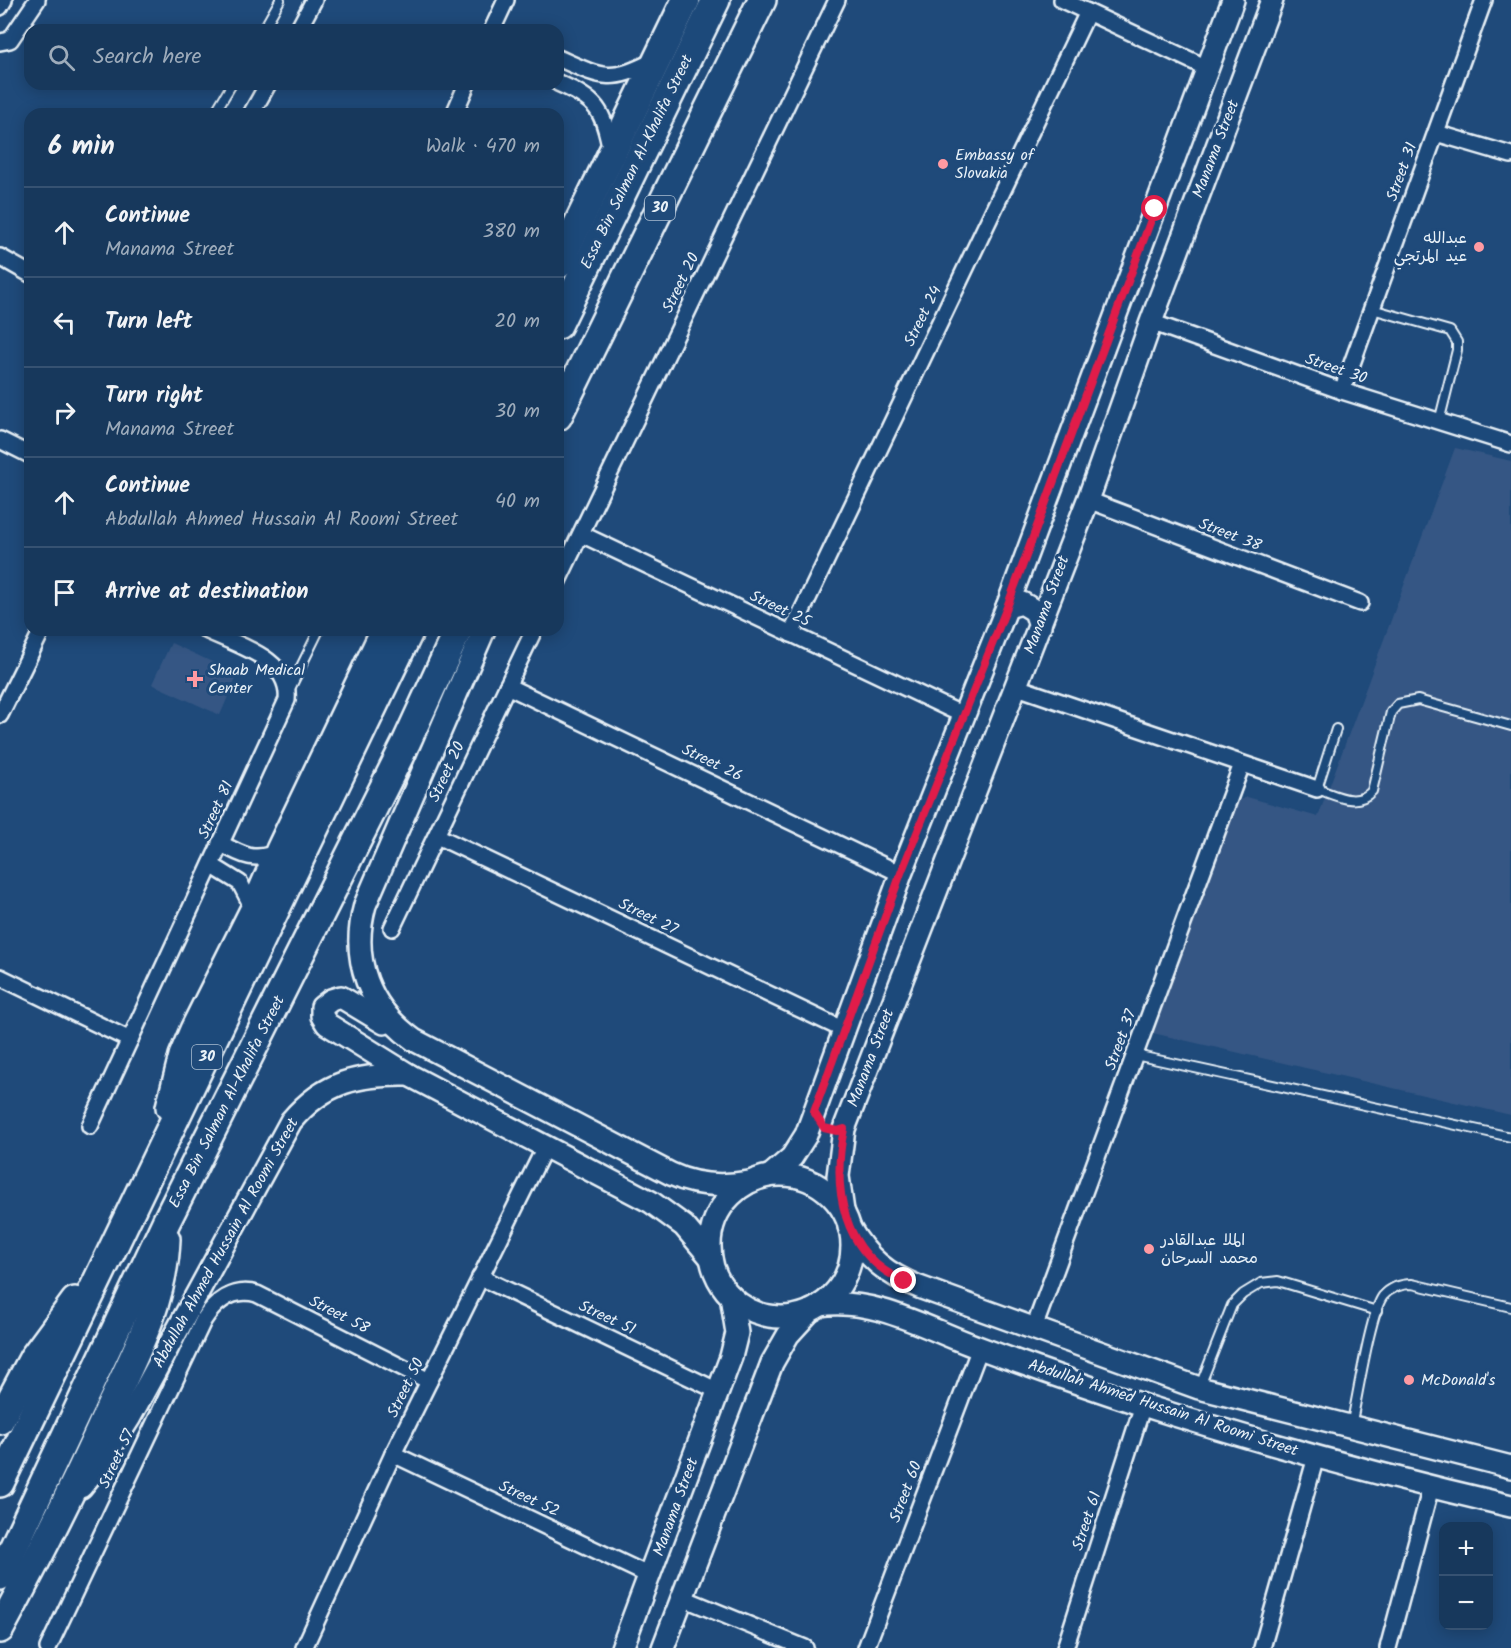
<!DOCTYPE html>
<meta charset="utf-8">
<style>
body{margin:0;font-family:Kalam,"Playpen Sans Arabic",sans-serif;background:#203f62;color:#f1f3f6}
.controls{position:absolute;right:18px;bottom:18px;display:grid;overflow:hidden;border-radius:12px;box-shadow:0 3px 15px #0003}
.controls button{width:54px;height:54px;display:grid;place-items:center;padding:0;border:0;border-bottom:2px solid #365272;background:#17385c;color:#f1f3f6;font:30px sans-serif}
.stop{position:absolute;width:18px;height:18px;margin:-14px;border:4px solid #e11d48;border-radius:50%;background:#fff}
.stop.end{background:#e11d48;border-color:#fff;box-shadow:0 2px 6px #0008}
.list{margin:0;padding:0;list-style:none}
h2{display:flex;justify-content:space-between;align-items:center;height:78px;margin:0;padding:0 24px;font-size:26px}
h2 small{font-size:20px;font-weight:400;color:#9eacbb}
.list li{display:grid;grid-template-columns:39px 1fr auto;gap:18px;align-items:center;box-sizing:border-box;height:90px;padding:0 24px;border-top:2px solid #365272}
.list b{display:block;font-size:22px;white-space:nowrap}
.list p{margin:0;font-size:20px;white-space:nowrap;color:#9eacbb}
.list em{font-size:20px;font-style:normal;color:#9eacbb}
.icon{flex:none;width:33px;height:33px;fill:none;stroke:currentColor;stroke-width:2;stroke-linecap:round;stroke-linejoin:round}
.map{position:relative;flex:none;width:1511px;height:1648px;overflow:hidden}
.search{position:absolute;background:#17385c;box-shadow:0 3px 15px #0003;left:24px;top:24px;width:540px;height:66px;display:flex;align-items:center;gap:15px;box-sizing:border-box;padding:0 21px;border-radius:18px;color:#9eacbb;font-size:22px}
.panel{position:absolute;background:#17385c;box-shadow:0 3px 15px #0003;left:24px;top:108px;width:540px;height:528px;border-radius:18px}
.map>svg:first-child{display:block}
.built{fill:#365784}
.lines{fill:none;stroke-linecap:round;stroke-linejoin:round}
.lane-casing{stroke:#e8f1f8;stroke-width:12}
.street-casing{stroke:#e8f1f8;stroke-width:20}
.secondary-casing{stroke:#e8f1f8;stroke-width:26}
.highway-casing{stroke:#e8f1f8;stroke-width:32}
.lane{stroke:#1f4a7a;stroke-width:8}
.street{stroke:#1f4a7a;stroke-width:15}
.secondary{stroke:#1f4a7a;stroke-width:21}
.highway{stroke:#1f4a7a;stroke-width:27}
.route{stroke:#e11d48;stroke-width:8}
.poi-dot{fill:#ff9aa2;stroke:#1f4a7a;stroke-width:2}
.labels{text-anchor:middle;dominant-baseline:central;stroke-width:6;stroke-linejoin:round;paint-order:stroke}
.shield{fill:#1f4a7a;stroke:#acbfd2;stroke-width:1.5}
.shield-label{font-size:15px;font-weight:bold;fill:#e8f1f8}
.street-label{font-size:16px;fill:#e8f1f8;stroke:#1f4a7a}
.poi-label{font-size:16px;fill:#e8f1f8;stroke:#1f4a7a;text-anchor:start}
</style>
<div class="map">
<svg width="1511" height="1648" viewBox="0 0 1511 1648">
<rect width="100%" height="100%" fill="#1f4a7a"/>
<filter id="ink" filterUnits="userSpaceOnUse"><feTurbulence type="fractalNoise" baseFrequency=".0167" numOctaves="2"/><feDisplacementMap in="SourceGraphic" scale="12" xChannelSelector="R" yChannelSelector="G"/><feConvolveMatrix kernelMatrix="1 2 1 2 8 2 1 2 1" color-interpolation-filters="sRGB"/></filter>
<g filter="url(#ink)">
<g class="built">
<path d="M1455 448 1511 461V1115L1144 1031 1232 804 1247 797 1318 817Z"/>
<path d="M171 643 238 674 220 715 152 684Z"/>
</g>
<g class="lines">
<g class="lane-casing">
<g id="lane">
<path d="M263 30 280 0"/>
<path d="M214 114 232 84"/>
<path d="M1372 309 1450 331 1457 342V350L1439 422"/>
<path d="M288 693 319 630"/>
<path d="M1336 729 1317 789C1336 795 1356 808 1372 791L1391 712 1398 704 1418 700 1511 726"/>
<path d="M1135 1055 1511 1137"/>
<path d="M1200 1386 1232 1305 1243 1294 1261 1283 1278 1281 1377 1311"/>
<path d="M1351 1426C1357 1401 1370 1313 1383 1296 1391 1287 1401 1284 1412 1284L1511 1307"/>
</g>
</g>
<g class="street-casing">
<g id="street">
<path d="M1062 0 1207 68"/>
<path d="M0 7 4 0"/>
<path d="M298 30 314 0"/>
<path d="M492 30 506 0"/>
<path d="M0 42 10 40 37 0"/>
<path d="M558 58C601 77 610 84 653 61"/>
<path d="M558 83C597 100 603 109 611 151"/>
<path d="M251 114 268 84"/>
<path d="M454 114 467 84"/>
<path d="M1436 133 1511 155"/>
<path d="M0 257 30 274"/>
<path d="M1151 322 1342 391 1511 444"/>
<path d="M1342 391 1484 0"/>
<path d="M0 440 30 455"/>
<path d="M1088 500 1360 603"/>
<path d="M581 534 965 716"/>
<path d="M558 581 837 0"/>
<path d="M791 634 1088 12"/>
<path d="M507 686 901 874"/>
<path d="M1017 687 1317 789"/>
<path d="M0 715 42 630"/>
<path d="M437 836 844 1030"/>
<path d="M220 843C241 855 257 864 280 850"/>
<path d="M211 865 240 883 254 910"/>
<path d="M392 928 534 630"/>
<path d="M0 977 130 1040"/>
<path d="M90 1126 287 700C291 658 236 645 206 630"/>
<path d="M480 1277 718 1391"/>
<path d="M1034 1328 1242 764"/>
<path d="M393 1454 650 1576"/>
<path d="M683 1598 805 1648"/>
<path d="M48 1648 203 1321C215 1302 233 1287 257 1294L429 1381"/>
<path d="M304 1648 393 1454 545 1147"/>
<path d="M866 1648 980 1348"/>
<path d="M1065 1648 1143 1405"/>
<path d="M1262 1648 1316 1457"/>
<path d="M1388 1648 1431 1487"/>
</g>
</g>
<g class="secondary-casing">
<g id="secondary">
<path d="M1007 607 1022 603 1035 611 1040 626"/>
<path d="M484 630 365 905C350 960 369 1008 414 1040L671 1174C696 1186 721 1187 749 1182"/>
<path d="M384 1023 341 997 331 1000 322 1007V1016L327 1024 409 1075"/>
<path d="M771 1175 792 1157 806 1135 901 874 1007 607 1233 0"/>
<circle cx="781" cy="1246" r="71"/>
<path d="M843 1211 838 1176 844 1129 1088 500 1151 322 1272 0"/>
<path d="M849 1227C867 1258 886 1274 919 1287L1199 1388 1511 1467"/>
<path d="M820 1305C876 1297 929 1330 980 1348 1034 1368 1088 1387 1143 1405 1264 1444 1387 1477 1511 1506"/>
<path d="M81 1487 102 1461 130 1417 291 1121C325 1081 359 1074 409 1075L651 1202 684 1226 711 1258"/>
<path d="M622 1648 731 1357 737 1333 731 1296"/>
<path d="M663 1648 772 1363 788 1335 810 1311"/>
</g>
</g>
<g class="highway-casing">
<g id="highway">
<path d="M558 265 686 0"/>
<path d="M558 325 716 0"/>
<path d="M558 416 762 0"/>
<path d="M170 1107 183 1056 194 1030 254 910 280 850 385 630"/>
<path d="M0 1420 33 1358 75 1301"/>
<path d="M0 1483 410 630"/>
<path d="M0 1576 166 1222 406 743 458 630"/>
<path d="M0 1629C40 1555 78 1480 112 1403 137 1350 164 1299 166 1239"/>
</g>
</g>
<use href="#lane" class="lane"/>
<use href="#street" class="street"/>
<use href="#secondary" class="secondary"/>
<use href="#highway" class="highway"/>
</g>
</g>
<g class="lines" filter="url(#ink)">
<path class="route" d="M904 1281C842 1255 832 1188 844 1129L837 1131 824 1128 814 1112 901 873 1007 607 1155 209"/>
</g>
<g class="poi-dot">
<circle cx="943" cy="164" r="6"/>
<circle cx="1479" cy="247" r="6"/>
<path d="M192 670h6v6h6v6h-6v6h-6v-6h-6v-6h6z"/>
<circle cx="1149" cy="1249" r="6"/>
<circle cx="1409" cy="1380" r="6"/>
</g>
<g class="labels">
<g class="shield">
<rect x="645" y="196" width="30" height="24" rx="4.5"/>
<rect x="192" y="1045" width="30" height="24" rx="4.5"/>
</g>
<g class="shield-label">
<text x="660" y="208">30</text>
<text x="207" y="1057">30</text>
</g>
<g class="street-label">
<text transform="translate(1216 149) rotate(-69)">Manama Street</text>
<text transform="translate(637 162) rotate(-64)">Essa Bin Salman Al-Khalifa Street</text>
<text transform="translate(1402 172) rotate(-70)">Street 31</text>
<text transform="translate(681 283) rotate(-64)">Street 20</text>
<text transform="translate(923 316) rotate(-64)">Street 24</text>
<text transform="translate(1336 369) rotate(19)">Street 30</text>
<text transform="translate(1230 535) rotate(21)">Street 38</text>
<text transform="translate(1047 605) rotate(-70)">Manama Street</text>
<text transform="translate(780 609) rotate(25)">Street 25</text>
<text transform="translate(712 763) rotate(26)">Street 26</text>
<text transform="translate(447 772) rotate(-65)">Street 20</text>
<text transform="translate(216 810) rotate(-65)">Street 81</text>
<text transform="translate(648 917) rotate(26)">Street 27</text>
<text transform="translate(1121 1040) rotate(-70)">Street 37</text>
<text transform="translate(871 1058) rotate(-69)">Manama Street</text>
<text transform="translate(227 1102) rotate(-63)">Essa Bin Salman Al-Khalifa Street</text>
<text transform="translate(226 1243) rotate(-61)">Abdullah Ahmed Hussain Al Roomi Street</text>
<text transform="translate(339 1315) rotate(27)">Street 58</text>
<text transform="translate(607 1318) rotate(25)">Street 51</text>
<text transform="translate(406 1388) rotate(-64)">Street 50</text>
<text transform="translate(1163 1408) rotate(18)">Abdullah Ahmed Hussain Al Roomi Street</text>
<text transform="translate(117 1459) rotate(-65)">Street 57</text>
<text transform="translate(906 1492) rotate(-69)">Street 60</text>
<text transform="translate(529 1499) rotate(25)">Street 52</text>
<text transform="translate(676 1507) rotate(-70)">Manama Street</text>
<text transform="translate(1087 1521) rotate(-72)">Street 61</text>
</g>
<g class="poi-label">
<text x="955" y="155">Embassy of<tspan x="955" dy="18">Slovakia</tspan></text>
<text x="1467" y="238" text-anchor="end">عبدالله<tspan x="1467" dy="18">عيد المرتجي</tspan></text>
<text x="208" y="670">Shaab Medical<tspan x="208" dy="18">Center</tspan></text>
<text x="1161" y="1240">الملا عبدالقادر<tspan x="1161" dy="18">محمد السرحان</tspan></text>
<text x="1421" y="1380">McDonald's</text>
</g>
</g>
</svg>
<div class="controls">
<button>+</button>
<button>−</button>
</div>
<div class="stop" style="left:1155px;top:209px"></div>
<div class="stop end" style="left:904px;top:1281px"></div>
<div class="search"><svg class="icon" aria-label="search" viewBox="0 0 24 24"><circle cx="10" cy="10" r="6"/><path d="M15 15l6 6"/></svg>Search here</div>
<section class="panel">
<h2>6 min<small>Walk · 470 m</small></h2>
<ul class="list">
<li><svg class="icon" aria-label="ahead" viewBox="0 0 24 24"><path d="M12 20V5M6 11l6-6 6 6"/></svg><div><b>Continue</b><p>Manama Street</p></div><em>380 m</em></li>
<li><svg class="icon" aria-label="left" viewBox="0 0 24 24"><path d="M17 20v-9H6M10 6l-5 5 5 5"/></svg><div><b>Turn left</b></div><em>20 m</em></li>
<li><svg class="icon" aria-label="right" viewBox="0 0 24 24"><path d="M7 20v-9h11M14 6l5 5-5 5"/></svg><div><b>Turn right</b><p>Manama Street</p></div><em>30 m</em></li>
<li><svg class="icon" aria-label="ahead" viewBox="0 0 24 24"><path d="M12 20V5M6 11l6-6 6 6"/></svg><div><b>Continue</b><p>Abdullah Ahmed Hussain Al Roomi Street</p></div><em>40 m</em></li>
<li><svg class="icon" aria-label="arrive" viewBox="0 0 24 24"><path d="M6 21V4h12l-3 4 3 4H6"/></svg><div><b>Arrive at destination</b></div></li>
</ul>
</section>
</div>
